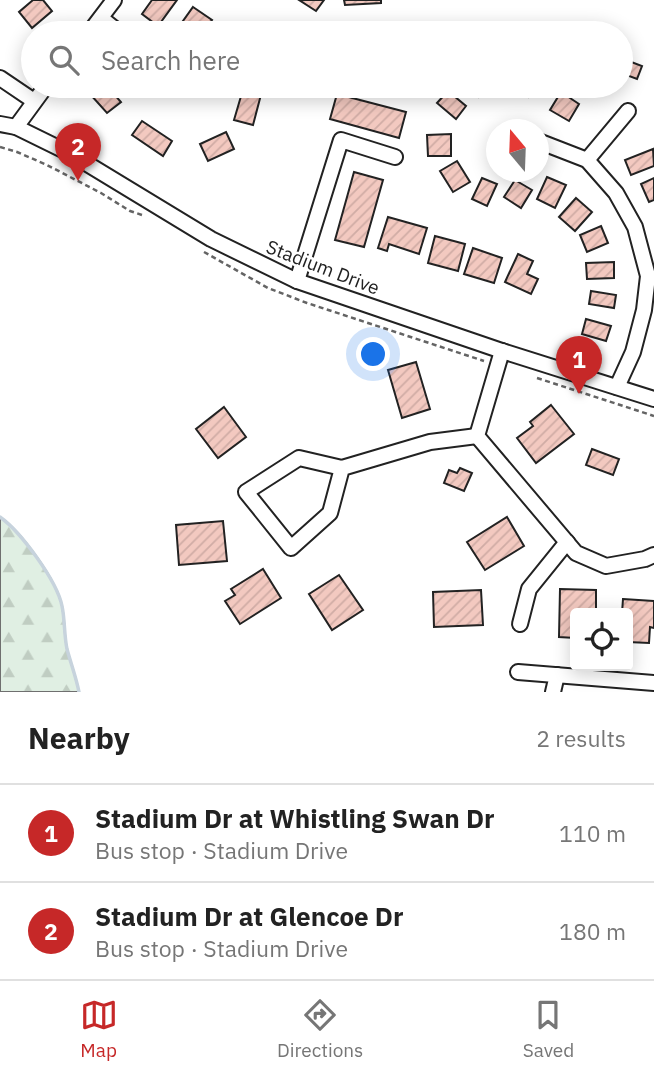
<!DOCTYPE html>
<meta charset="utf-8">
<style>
body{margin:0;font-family:"IBM Plex Sans",sans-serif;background:#f6f6f6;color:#222}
.controls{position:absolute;right:21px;bottom:21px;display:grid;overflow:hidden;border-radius:7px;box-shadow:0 4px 18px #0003}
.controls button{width:63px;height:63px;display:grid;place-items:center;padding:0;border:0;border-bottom:2px solid #e0e0e0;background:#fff;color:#222;font:35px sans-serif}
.compass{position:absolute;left:486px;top:119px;width:63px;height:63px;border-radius:50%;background:#fff;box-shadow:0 4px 18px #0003;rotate:341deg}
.you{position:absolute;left:374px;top:355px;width:24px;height:24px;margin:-18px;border:5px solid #fff;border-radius:50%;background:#1a73e8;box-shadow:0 0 0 10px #1a73e833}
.badge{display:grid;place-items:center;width:46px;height:46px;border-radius:50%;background:#c62828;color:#fff;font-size:23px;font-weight:700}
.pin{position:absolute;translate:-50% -58px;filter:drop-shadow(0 2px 4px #0008)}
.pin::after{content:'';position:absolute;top:37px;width:24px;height:21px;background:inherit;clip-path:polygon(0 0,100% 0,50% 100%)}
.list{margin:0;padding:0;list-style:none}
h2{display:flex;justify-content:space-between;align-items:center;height:91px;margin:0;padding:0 28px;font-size:30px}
h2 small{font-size:23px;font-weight:400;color:#767676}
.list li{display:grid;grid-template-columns:46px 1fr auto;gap:21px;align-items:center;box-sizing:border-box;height:98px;padding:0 28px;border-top:2px solid #e0e0e0}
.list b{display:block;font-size:26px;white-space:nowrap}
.list p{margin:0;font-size:23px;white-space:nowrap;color:#767676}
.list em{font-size:23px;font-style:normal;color:#767676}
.icon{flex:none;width:38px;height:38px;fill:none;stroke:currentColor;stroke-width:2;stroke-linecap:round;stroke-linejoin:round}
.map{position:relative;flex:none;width:654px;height:692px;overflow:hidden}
.search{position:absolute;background:#fff;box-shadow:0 4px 18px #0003;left:21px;right:21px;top:21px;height:77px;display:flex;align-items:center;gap:18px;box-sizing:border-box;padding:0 24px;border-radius:38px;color:#767676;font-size:26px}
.sheet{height:287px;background:#fff}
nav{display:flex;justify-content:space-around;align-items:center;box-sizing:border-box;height:98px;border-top:2px solid #e0e0e0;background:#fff;font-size:19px;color:#767676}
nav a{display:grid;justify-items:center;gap:4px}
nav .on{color:#c62828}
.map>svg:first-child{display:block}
.forest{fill:url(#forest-firs);stroke:#6f6f6f;stroke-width:2}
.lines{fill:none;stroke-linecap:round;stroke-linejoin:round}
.stream{stroke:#c7d3dd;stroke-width:3.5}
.building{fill:url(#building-hatch);stroke:#222;stroke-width:2}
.minor-casing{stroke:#222;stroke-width:18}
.path{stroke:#646464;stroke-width:2.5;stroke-dasharray:5 3.5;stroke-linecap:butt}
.minor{stroke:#fff;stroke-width:14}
.labels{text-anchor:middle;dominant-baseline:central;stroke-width:5;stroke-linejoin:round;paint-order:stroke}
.street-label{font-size:19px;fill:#222;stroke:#fff}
</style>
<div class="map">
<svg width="654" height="692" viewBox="0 0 654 692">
<defs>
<pattern id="forest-firs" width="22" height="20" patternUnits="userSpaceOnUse" patternTransform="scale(1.75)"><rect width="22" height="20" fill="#e0efe3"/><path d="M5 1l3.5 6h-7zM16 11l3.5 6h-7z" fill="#c0cdc2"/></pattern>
<pattern id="building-hatch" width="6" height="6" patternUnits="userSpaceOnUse" patternTransform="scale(1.75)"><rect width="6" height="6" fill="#f3c9c0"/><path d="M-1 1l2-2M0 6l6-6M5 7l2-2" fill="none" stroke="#d0aca5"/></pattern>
</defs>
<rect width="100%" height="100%" fill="#fff"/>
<path class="forest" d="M0 517C21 531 57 581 62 606 65 620 64 635 67 649 71 664 76 677 79 692H0Z"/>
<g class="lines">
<path class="stream" d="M0 517C21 532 57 581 62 606 65 620 64 635 67 649 71 664 76 677 79 692"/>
</g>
<g class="building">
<path d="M33 0H43L52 11 32 28 19 12Z"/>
<path d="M152 0H177L158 26 142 14Z"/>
<path d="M299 0H324L316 11Z"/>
<path d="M344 0H381V3L345 5Z"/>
<path d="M193 7 212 20 202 33H186L178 28Z"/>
<path d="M626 60 642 66 637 79 621 73Z"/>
<path d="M99 86H107L121 102 107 113 90 94Z"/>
<path d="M244 86 263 87 253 125 234 120Z"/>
<path d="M475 86H496L497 90 479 97Z"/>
<path d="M514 86H532L528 97 512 91Z"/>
<path d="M448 91 466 106 456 119 437 103Z"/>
<path d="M561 92 579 104 569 121 550 110Z"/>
<path d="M337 94 406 112 399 138 330 119Z"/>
<path d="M142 121 172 141 163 156 132 135Z"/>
<path d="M226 132 234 149 208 161 200 144Z"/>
<path d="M451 134V156H428L427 135Z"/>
<path d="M653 149 654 166 631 175 625 160Z"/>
<path d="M457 161 470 182 453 192 440 171Z"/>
<path d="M354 172 383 180 364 247 335 240Z"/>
<path d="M547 177 566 185 555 208 537 199Z"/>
<path d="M482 178 497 184 487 206 472 199Z"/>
<path d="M654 178V200L649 202 641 184Z"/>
<path d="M515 180 532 190 521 208 504 197Z"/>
<path d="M576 198 592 212 575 231 559 217Z"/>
<path d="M388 217 427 228 419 254 389 244 387 251 378 248Z"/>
<path d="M601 226 608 243 587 252 580 235Z"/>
<path d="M435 236 465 244 458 271 428 263Z"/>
<path d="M473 248 502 258 494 283 464 274Z"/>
<path d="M518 254 533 261 527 274 538 279 531 294 505 282Z"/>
<path d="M614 262V278L587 279 586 263Z"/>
<path d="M591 291 616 295 614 308 589 304Z"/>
<path d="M586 319 611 326 606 341 582 334Z"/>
<path d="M416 362 430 409 402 418 388 370Z"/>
<path d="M551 405 574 434 536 463 517 438 533 426 530 422Z"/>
<path d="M224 407 246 437 218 458 196 429Z"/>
<path d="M592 449 619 459 613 475 586 465Z"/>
<path d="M460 468 472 473 464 491 444 483 449 470 457 473Z"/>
<path d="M507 517 524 546 485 570 467 542Z"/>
<path d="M223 521 227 561 179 565 176 525Z"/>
<path d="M263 569 281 598 240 624 225 601 235 595 231 589Z"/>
<path d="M339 575 363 610 332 630 309 594Z"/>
<path d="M560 589 596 590V613H575V638L559 637Z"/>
<path d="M481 590 483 625 434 627 433 592Z"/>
<path d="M623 599 654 601V628L650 627 649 643 628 642V613H622Z"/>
</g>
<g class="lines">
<g class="minor-casing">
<g id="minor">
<path d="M101 18 120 33"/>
<path d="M89 33 114 0"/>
<path d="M0 78 34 101"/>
<path d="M0 124 16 127 71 154 211 239 297 281 502 351 654 399"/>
<path d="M16 127 46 86"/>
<path d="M538 141 587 160 616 193 635 227 648 276 644 310 633 352 617 387"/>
<path d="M587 160 628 111"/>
<path d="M297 281 341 140 395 157"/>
<path d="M502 351 477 436 576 553 606 566 645 559 654 555"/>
<path d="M342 468 330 513 291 548 246 492 299 458 342 468 430 442 477 436"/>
<path d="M520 624 529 589 567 542"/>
<path d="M518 672 654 683"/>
<path d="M553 692 557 675"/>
</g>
</g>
<g class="path">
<path d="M0 147 17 152 47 165 101 193 130 211 145 216"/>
<path d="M204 252 268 288 307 303 484 361"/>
<path d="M537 378 654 416"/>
</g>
<use href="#minor" class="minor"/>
</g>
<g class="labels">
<g class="street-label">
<text transform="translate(323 267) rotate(21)">Stadium Drive</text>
</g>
</g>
</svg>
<div class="controls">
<button><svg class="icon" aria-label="locate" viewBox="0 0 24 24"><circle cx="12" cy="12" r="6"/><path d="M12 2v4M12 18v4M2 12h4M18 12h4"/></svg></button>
</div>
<svg class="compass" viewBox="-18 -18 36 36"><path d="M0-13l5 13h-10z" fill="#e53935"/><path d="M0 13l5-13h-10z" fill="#767676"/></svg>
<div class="you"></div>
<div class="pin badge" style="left:579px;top:394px">1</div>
<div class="pin badge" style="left:78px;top:181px">2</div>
<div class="search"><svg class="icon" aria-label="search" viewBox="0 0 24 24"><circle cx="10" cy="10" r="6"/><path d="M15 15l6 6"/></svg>Search here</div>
</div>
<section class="sheet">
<h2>Nearby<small>2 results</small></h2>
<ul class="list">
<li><span class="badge">1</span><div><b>Stadium Dr at Whistling Swan Dr</b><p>Bus stop · Stadium Drive</p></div><em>110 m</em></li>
<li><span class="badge">2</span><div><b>Stadium Dr at Glencoe Dr</b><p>Bus stop · Stadium Drive</p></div><em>180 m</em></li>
</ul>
</section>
<nav>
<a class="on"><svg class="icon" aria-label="map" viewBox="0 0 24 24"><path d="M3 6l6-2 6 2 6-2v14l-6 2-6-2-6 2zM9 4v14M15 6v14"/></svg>Map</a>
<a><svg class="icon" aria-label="directions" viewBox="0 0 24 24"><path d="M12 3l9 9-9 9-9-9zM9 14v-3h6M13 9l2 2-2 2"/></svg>Directions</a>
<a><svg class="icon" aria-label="saved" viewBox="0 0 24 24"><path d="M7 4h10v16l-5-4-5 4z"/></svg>Saved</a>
</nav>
